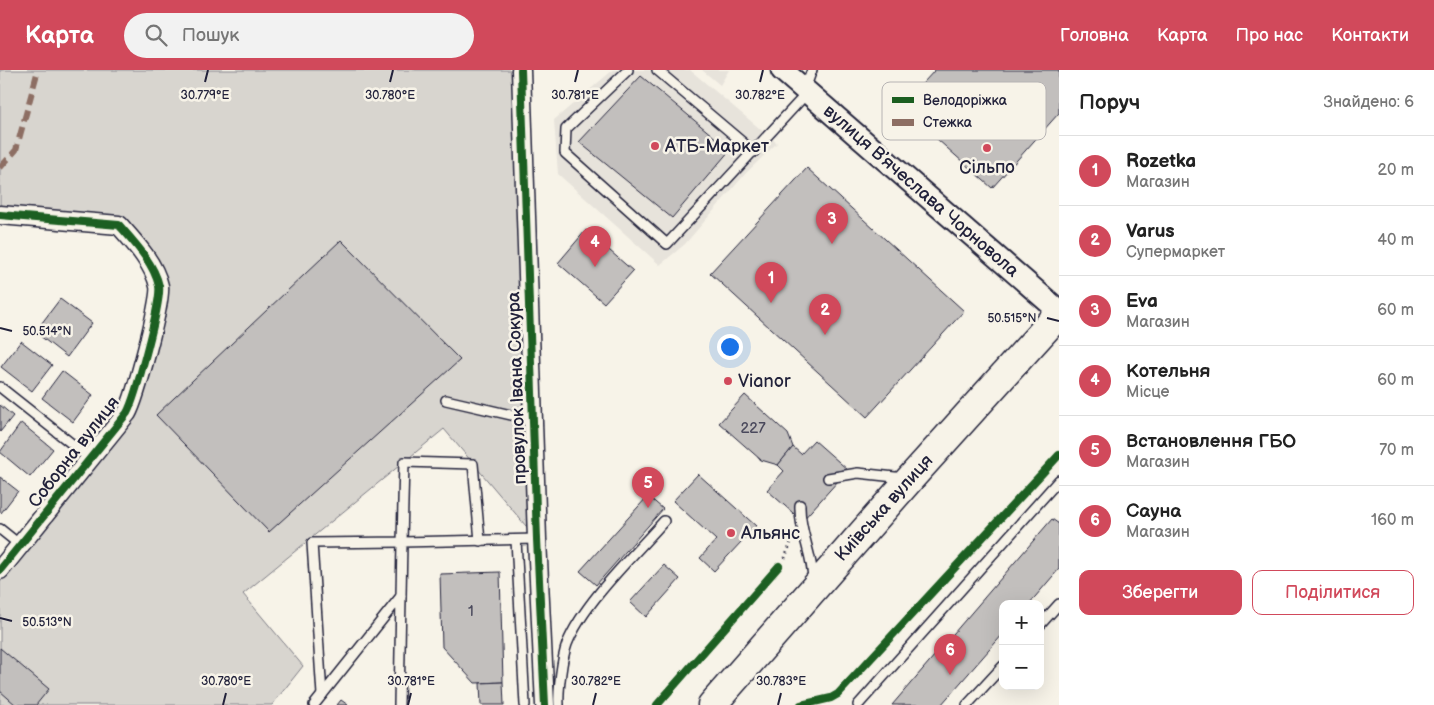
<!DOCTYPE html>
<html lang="uk">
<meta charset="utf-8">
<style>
body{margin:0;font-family:"Balsamiq Sans",sans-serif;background:#f2f2f2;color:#222}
.controls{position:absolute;right:15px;bottom:15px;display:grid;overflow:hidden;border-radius:10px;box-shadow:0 5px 20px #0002}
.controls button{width:45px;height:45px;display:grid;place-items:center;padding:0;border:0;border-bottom:1px solid #e0e0e0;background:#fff;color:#222;font:25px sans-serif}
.you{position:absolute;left:729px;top:276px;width:18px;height:18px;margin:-12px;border:4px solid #fff;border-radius:50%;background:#1a73e8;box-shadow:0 0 0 8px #1a73e833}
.badge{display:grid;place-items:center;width:32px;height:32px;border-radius:50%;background:#d1495b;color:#fff;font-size:16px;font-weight:700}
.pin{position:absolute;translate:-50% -41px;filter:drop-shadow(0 1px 2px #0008)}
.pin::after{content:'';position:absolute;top:26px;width:18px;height:15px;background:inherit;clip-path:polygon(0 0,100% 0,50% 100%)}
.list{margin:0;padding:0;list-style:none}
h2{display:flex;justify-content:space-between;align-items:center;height:65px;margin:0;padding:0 20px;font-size:21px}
h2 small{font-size:16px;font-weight:400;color:#767676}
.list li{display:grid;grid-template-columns:32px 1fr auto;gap:15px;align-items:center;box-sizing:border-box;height:70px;padding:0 20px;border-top:1px solid #e0e0e0}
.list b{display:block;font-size:19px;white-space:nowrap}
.list p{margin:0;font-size:16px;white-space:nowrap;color:#767676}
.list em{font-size:16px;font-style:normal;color:#767676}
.actions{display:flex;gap:10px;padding:15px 20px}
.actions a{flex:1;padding:11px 0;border:1px solid #d1495b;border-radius:10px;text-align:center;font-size:18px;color:#d1495b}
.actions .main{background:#d1495b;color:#fff}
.icon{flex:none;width:28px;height:28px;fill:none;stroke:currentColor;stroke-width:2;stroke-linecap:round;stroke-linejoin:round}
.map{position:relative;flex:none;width:1059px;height:635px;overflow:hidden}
header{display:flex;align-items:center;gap:30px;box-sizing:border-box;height:70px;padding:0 25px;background:#d1495b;color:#fff}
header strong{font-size:24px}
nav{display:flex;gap:28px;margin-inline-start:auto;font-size:18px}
.search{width:350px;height:45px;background:#f2f2f2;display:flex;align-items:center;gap:12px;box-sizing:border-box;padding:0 18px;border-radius:28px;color:#767676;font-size:19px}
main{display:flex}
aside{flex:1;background:#fff}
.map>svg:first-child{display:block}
.built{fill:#e7e3db}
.green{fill:#d8d5cf;stroke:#7d7c85}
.building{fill:#c2bfbd;stroke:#22223b}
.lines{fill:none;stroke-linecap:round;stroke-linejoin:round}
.service-casing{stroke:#22223b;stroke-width:12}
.minor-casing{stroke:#22223b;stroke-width:21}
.tertiary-casing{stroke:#22223b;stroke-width:25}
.primary-casing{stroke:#22223b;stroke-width:31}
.path{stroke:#22223b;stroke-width:3;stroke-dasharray:1 4;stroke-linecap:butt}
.service{stroke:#f7f3e8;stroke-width:9}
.minor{stroke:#f7f3e8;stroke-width:18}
.tertiary{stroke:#f7f3e8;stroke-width:21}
.primary{stroke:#f7f3e8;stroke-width:28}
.quiet{stroke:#8d6e63;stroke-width:6;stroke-dasharray:12 6;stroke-linecap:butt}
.cycleway-casing{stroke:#f7f3e8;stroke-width:11}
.cycleway{stroke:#1b5e20;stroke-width:8}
.ticks{fill:none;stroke:#22223b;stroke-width:2}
.poi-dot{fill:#d1495b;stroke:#f7f3e8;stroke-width:2}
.labels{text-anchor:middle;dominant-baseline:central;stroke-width:5;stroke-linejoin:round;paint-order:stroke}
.number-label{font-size:15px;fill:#4a495c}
.poi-label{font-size:18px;fill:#22223b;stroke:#f7f3e8;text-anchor:start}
.street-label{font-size:18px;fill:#22223b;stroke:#f7f3e8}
.key{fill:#f7f3e8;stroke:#b7b4b4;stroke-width:1}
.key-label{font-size:14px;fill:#22223b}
.ticks-label{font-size:12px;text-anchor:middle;fill:#22223b;stroke:#f7f3e8;stroke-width:5;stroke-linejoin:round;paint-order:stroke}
</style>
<header>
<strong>Карта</strong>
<div class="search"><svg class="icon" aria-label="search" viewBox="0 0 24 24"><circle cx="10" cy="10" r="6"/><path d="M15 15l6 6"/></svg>Пошук</div>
<nav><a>Головна</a><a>Карта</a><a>Про нас</a><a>Контакти</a></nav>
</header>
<main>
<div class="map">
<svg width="1059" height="635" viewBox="0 0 1059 635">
<rect width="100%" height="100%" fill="#f7f3e8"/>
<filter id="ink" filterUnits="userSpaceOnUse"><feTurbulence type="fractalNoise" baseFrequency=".02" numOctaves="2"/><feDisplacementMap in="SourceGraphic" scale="10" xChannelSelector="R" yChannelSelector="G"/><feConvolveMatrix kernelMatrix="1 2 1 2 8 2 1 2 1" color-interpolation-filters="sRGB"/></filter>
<g filter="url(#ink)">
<g class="built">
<path d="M613 0H690L777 73 746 103 685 174 660 195 558 104 554 50Z"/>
<path d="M702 0H729L720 15Z"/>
</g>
<path class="green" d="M0 0H521L537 469 444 359 243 524 303 596 272 635H0V500L122 351 159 225 119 155 0 145Z"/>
<g class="building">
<path d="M935 0H1059V43L992 118 901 37Z"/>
<path d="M641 6 730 80 672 148 579 72Z"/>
<path d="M807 98 964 241 867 347 710 203Z"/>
<path d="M586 160 633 201 604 233 558 193Z"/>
<path d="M341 170 460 290 269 462 156 345Z"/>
<path d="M60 229 92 253 67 287 35 262Z"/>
<path d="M21 271 52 295 32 321 1 297Z"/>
<path d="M62 301 93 325 73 352 42 328Z"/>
<path d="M745 325 788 364 793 377 778 395 761 390 719 353Z"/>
<path d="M0 335 13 346 0 362Z"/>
<path d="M21 353 53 379 30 407 0 382Z"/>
<path d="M814 370 848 400 802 451 767 420 784 401 778 395 793 377 801 384Z"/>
<path d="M698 404 756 456 714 501 700 488 716 470 673 431Z"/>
<path d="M0 407 18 421 1 443 0 442Z"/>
<path d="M648 426 663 439 596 515 580 501Z"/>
<path d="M1052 449 1059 454V499L1029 534H1003V564L941 635H892Z"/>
<path d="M664 495 680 509 646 547 630 532Z"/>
<path d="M500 502 503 612 475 613 442 577 440 504Z"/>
<path d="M0 578 49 619 36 635H16L0 621Z"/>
<path d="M503 612 504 635H481L480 613Z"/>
<path d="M341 630 348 635H337Z"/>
</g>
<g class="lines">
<g class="service-casing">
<g id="service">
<path d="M628 0 566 59 565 83 667 174 808 22"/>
<path d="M657 0 754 82"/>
<path d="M805 19 812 0"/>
<path d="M0 317 91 389"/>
<path d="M446 330 533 350"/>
<path d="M828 408 858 403 904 408"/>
<path d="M800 435C799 462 813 484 813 511"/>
<path d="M0 459 20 475"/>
<path d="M516 470 525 635"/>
<path d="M1040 555 1059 534"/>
<path d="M322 625 312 473 402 472 404 392 473 394 480 471"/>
<path d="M314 635 401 526"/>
<path d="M399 635 402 472 537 469"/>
<path d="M559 635C558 620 562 588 567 574 584 532 634 485 664 451"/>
<path d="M858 635 1059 410"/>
<path d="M967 635 1003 596"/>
</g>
</g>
<g class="minor-casing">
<g id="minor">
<path d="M521 0 537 469 545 635"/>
<path d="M0 145 119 155C134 172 154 193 159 216 162 230 135 329 127 343L0 500"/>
</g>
</g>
<g class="tertiary-casing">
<path id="tertiary" d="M782 0 1059 241"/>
</g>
<g class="primary-casing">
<path id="primary" d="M712 635 909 410 1059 244"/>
</g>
<path class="path" d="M785 488 791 472"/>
<use href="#service" class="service"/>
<use href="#minor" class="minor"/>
<use href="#tertiary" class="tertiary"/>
<use href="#primary" class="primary"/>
<path class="quiet" d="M0 98 16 80 38 0"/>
<g class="cycleway-casing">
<g id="cycleway">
<path d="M521 0 537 469 545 635"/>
<path d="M0 145 119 155C134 172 154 193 159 216 162 230 135 329 127 343L0 500"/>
<path d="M657 635 779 496"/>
<path d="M801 635 831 628 838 624 1059 385"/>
</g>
</g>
<use href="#cycleway" class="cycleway"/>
</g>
</g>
<path class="ticks" d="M205 12 208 0M390 12 393 0M575 12 578 0M760 12 763 0M1047 248 1059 251M0 258 12 261M0 548 12 551M223 635 226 623M408 635 411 623M593 635 596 623M778 635 781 623"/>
<g class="poi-dot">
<circle cx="655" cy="76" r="5"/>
<circle cx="987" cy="78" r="5"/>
<circle cx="728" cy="311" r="5"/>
<circle cx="731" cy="463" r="5"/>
</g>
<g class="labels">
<g class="number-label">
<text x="753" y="358">227</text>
<text x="471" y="541">1</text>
</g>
<g class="poi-label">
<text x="665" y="76">АТБ-Маркет</text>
<text x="987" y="97" text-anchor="middle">Сільпо</text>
<text x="738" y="311">Vianor</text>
<text x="741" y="463">Альянс</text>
</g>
<g class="street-label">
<text transform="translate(921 121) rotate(41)">вулиця Вʼячеслава Чорновола</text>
<text transform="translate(517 318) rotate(-92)">провулок Івана Сокура</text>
<text transform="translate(74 382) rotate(-52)">Соборна вулиця</text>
<text transform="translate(884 438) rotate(-48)">Київська вулиця</text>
</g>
</g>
<rect x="882" y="12" width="164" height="58" rx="8" class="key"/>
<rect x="892" y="27" width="22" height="6" fill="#1b5e20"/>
<rect x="892" y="49" width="22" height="7" fill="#8d6e63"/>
<g class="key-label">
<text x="923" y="35">Велодоріжка</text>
<text x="923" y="57">Стежка</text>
</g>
<g class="ticks-label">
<text x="205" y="29">30.779°E</text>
<text x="390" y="29">30.780°E</text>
<text x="575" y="29">30.781°E</text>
<text x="760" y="29">30.782°E</text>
<text x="1012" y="252">50.515°N</text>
<text x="47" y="265">50.514°N</text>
<text x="47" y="556">50.513°N</text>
<text x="226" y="615">30.780°E</text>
<text x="411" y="615">30.781°E</text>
<text x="596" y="615">30.782°E</text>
<text x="781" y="615">30.783°E</text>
</g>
</svg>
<div class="controls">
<button>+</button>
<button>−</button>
</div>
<div class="you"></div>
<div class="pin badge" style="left:771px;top:233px">1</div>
<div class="pin badge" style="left:825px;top:265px">2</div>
<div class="pin badge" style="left:832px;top:174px">3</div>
<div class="pin badge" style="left:595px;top:197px">4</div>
<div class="pin badge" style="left:648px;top:438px">5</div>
<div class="pin badge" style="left:950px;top:605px">6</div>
</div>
<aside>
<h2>Поруч<small>Знайдено: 6</small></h2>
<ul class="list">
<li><span class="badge">1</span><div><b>Rozetka</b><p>Магазин</p></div><em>20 m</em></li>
<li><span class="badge">2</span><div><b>Varus</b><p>Супермаркет</p></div><em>40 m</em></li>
<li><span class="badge">3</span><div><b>Eva</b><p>Магазин</p></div><em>60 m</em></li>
<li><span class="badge">4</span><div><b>Котельня</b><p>Місце</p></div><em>60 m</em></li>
<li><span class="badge">5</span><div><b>Встановлення ГБО</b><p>Магазин</p></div><em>70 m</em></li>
<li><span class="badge">6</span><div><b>Сауна</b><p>Магазин</p></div><em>160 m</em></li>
</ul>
<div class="actions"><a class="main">Зберегти</a><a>Поділитися</a></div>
</aside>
</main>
